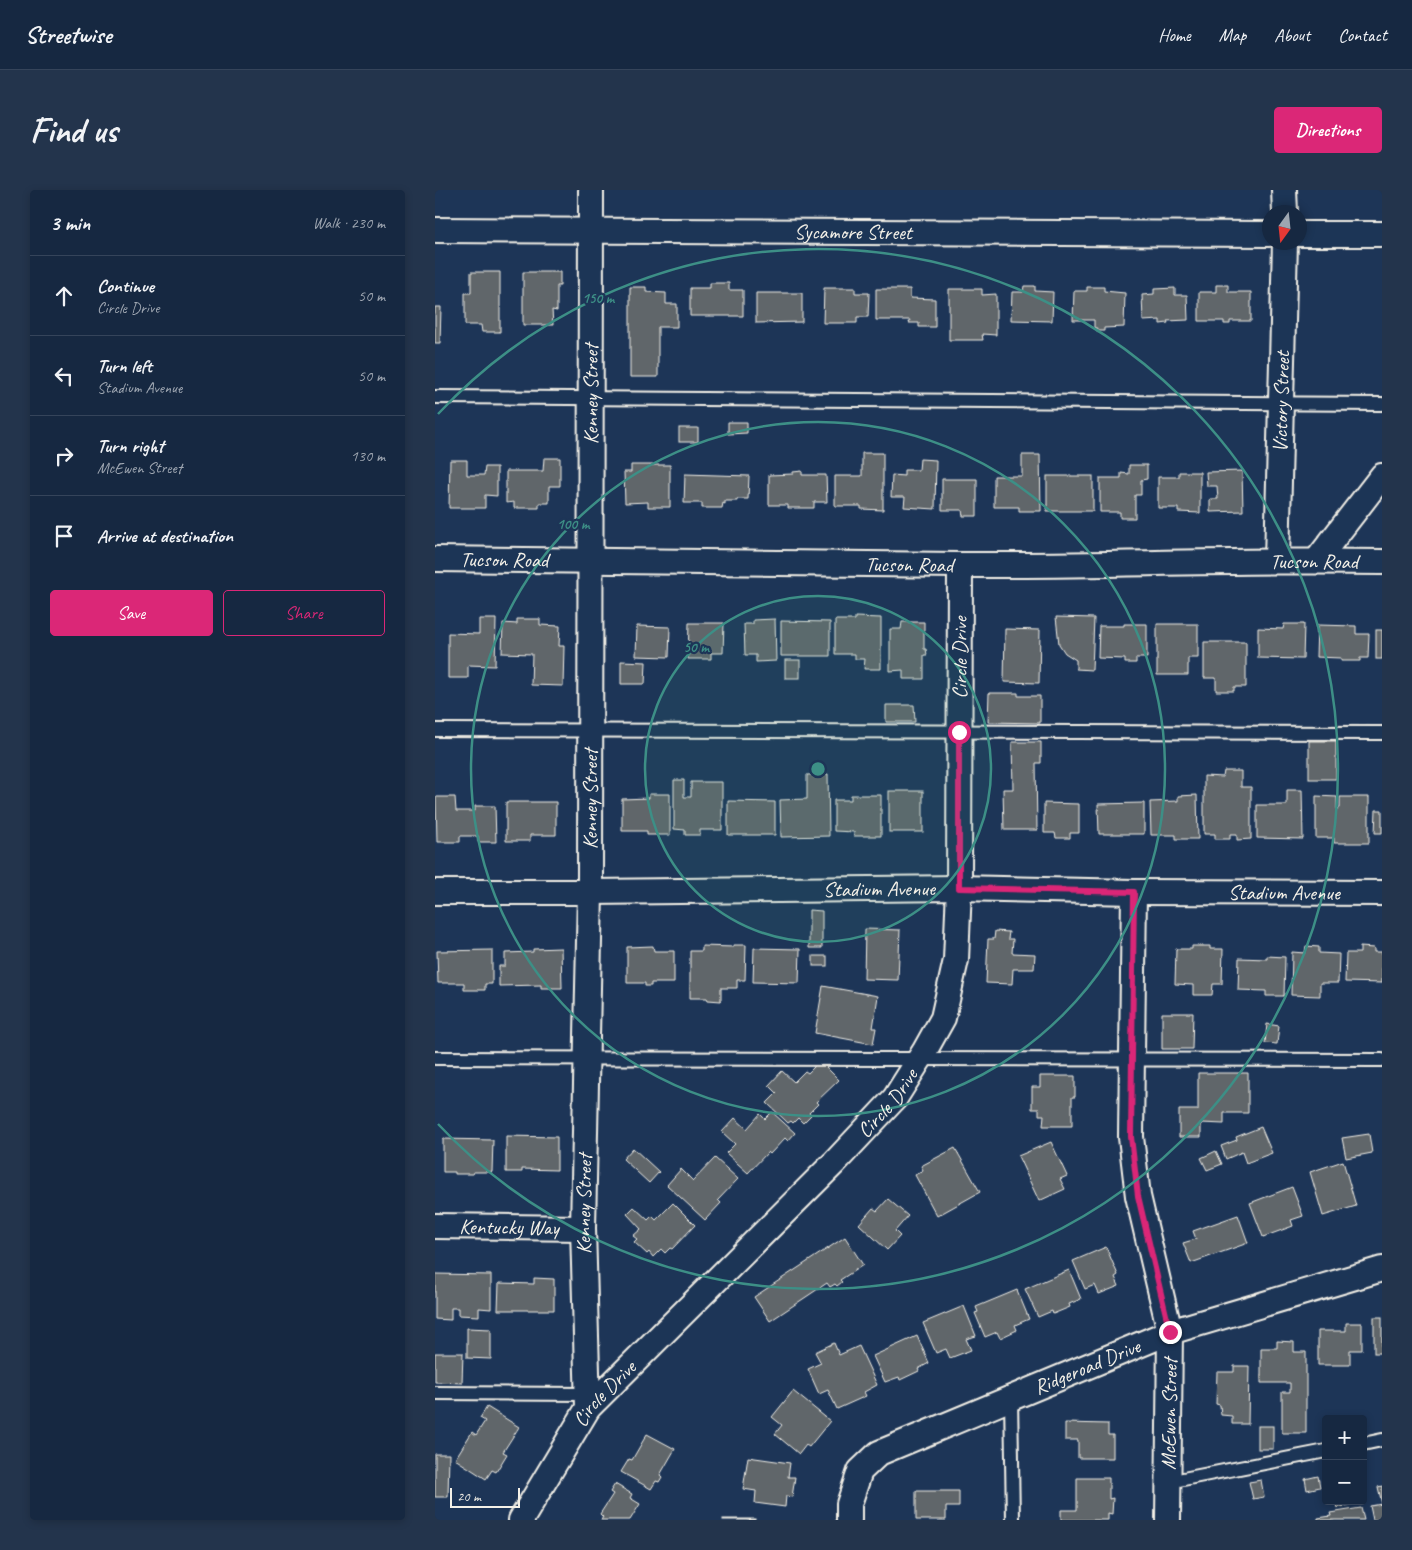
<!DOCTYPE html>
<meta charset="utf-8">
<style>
body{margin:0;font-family:Caveat,sans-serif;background:#23344c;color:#f1f3f6}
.controls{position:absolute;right:15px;bottom:15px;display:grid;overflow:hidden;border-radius:5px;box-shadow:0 2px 8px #0003}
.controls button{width:45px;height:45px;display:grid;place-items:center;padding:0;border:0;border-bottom:1px solid #35445a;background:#162841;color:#f1f3f6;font:25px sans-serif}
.compass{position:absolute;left:827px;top:15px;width:45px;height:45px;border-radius:50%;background:#162841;box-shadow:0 2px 8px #0003;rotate:195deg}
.scale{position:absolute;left:15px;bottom:12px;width:70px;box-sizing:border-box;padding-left:5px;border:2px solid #f4f1e8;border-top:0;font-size:14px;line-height:18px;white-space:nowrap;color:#f4f1e8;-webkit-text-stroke:4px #1d3557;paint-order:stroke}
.stop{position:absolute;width:15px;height:15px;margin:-11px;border:4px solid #db2777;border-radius:50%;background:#fff}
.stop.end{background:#db2777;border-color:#fff;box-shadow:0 1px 5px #0008}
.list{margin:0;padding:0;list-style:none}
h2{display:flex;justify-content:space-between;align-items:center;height:65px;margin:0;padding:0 20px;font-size:21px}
h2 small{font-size:16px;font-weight:400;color:#9ea6b1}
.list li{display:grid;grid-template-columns:32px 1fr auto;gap:15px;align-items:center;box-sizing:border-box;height:80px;padding:0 20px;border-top:1px solid #35445a}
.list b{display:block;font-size:19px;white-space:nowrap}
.list p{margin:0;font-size:16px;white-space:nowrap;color:#9ea6b1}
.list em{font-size:16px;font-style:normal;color:#9ea6b1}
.actions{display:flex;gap:10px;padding:15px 20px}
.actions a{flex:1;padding:11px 0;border:1px solid #db2777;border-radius:5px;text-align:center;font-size:18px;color:#db2777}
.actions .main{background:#db2777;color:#fff}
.icon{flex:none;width:28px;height:28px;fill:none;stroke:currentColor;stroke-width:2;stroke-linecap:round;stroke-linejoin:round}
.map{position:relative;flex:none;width:947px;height:1330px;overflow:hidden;border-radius:5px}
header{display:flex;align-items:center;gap:30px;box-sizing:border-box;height:70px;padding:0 25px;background:#162841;border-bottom:1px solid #35445a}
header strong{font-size:24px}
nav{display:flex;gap:28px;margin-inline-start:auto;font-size:18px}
.intro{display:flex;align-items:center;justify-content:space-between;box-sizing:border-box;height:120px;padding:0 30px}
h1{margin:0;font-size:35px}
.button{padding:12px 22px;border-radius:5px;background:#db2777;color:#fff;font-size:18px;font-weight:700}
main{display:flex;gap:30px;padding:0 30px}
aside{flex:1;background:#162841;border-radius:5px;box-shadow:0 2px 8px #0003}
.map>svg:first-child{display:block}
.building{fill:#60666b;stroke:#f4f1e8}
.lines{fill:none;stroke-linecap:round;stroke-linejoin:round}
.service-casing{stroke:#f4f1e8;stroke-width:16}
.minor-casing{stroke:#f4f1e8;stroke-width:28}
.service{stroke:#1d3557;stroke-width:12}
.minor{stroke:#1d3557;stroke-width:24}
.route{stroke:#db2777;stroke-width:6}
.ring{fill:none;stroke:#3d8f86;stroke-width:2.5}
.labels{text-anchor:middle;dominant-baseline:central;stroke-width:4.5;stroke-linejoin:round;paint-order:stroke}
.street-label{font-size:21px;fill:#f4f1e8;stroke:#1d3557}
.centre{fill:#3d8f86;stroke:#1d3557;stroke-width:2.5}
.ring-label{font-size:15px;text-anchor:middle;font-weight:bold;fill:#3d8f86;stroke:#1d3557;stroke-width:4.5;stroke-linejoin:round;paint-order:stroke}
</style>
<header>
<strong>Streetwise</strong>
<nav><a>Home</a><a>Map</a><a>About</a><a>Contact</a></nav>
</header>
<div class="intro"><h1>Find us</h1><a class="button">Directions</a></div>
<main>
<aside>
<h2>3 min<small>Walk · 230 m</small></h2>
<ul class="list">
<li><svg class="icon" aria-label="ahead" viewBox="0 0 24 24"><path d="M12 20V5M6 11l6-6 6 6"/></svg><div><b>Continue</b><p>Circle Drive</p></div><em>50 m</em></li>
<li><svg class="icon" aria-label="left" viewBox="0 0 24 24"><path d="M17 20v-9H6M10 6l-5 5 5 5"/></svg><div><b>Turn left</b><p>Stadium Avenue</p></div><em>50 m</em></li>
<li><svg class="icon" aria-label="right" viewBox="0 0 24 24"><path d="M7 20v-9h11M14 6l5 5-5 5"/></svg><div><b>Turn right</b><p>McEwen Street</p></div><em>130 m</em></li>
<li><svg class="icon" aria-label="arrive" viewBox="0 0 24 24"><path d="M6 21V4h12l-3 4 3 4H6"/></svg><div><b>Arrive at destination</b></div></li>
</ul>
<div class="actions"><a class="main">Save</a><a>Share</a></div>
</aside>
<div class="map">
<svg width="947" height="1330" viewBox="0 0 947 1330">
<rect width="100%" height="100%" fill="#1d3557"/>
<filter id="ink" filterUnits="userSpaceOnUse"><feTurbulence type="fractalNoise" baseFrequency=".02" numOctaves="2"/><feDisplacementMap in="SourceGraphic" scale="10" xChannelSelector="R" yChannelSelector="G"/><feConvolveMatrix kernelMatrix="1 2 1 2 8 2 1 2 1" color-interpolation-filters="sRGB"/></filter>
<g filter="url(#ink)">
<g class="building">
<path d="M36 82H65V142H47L46 135H30V103H36Z"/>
<path d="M88 82H125V96H122V121L117 120 118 135H88Z"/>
<path d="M275 93H294V100H308V126H255V98H275Z"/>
<path d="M781 95H793V102H816V131H795V134H789V131H764V102H781Z"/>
<path d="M589 96H600V101L618 102 617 131 576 130 577 102H588Z"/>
<path d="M195 97H211V102L231 103V114H242V137H223V187H195Z"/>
<path d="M652 97H669V101L690 103 689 137 669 138V141H662V138H659V130H638L639 101H652Z"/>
<path d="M389 98H420V103H434L433 127H422V133H388Z"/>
<path d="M740 98V105H752L753 130 732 131 733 133 725 134V130L708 131 707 105 719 104V99Z"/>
<path d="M441 99H475V108L500 109V137H484V133H474L475 130H441Z"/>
<path d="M514 99H547V105L561 104V145L547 144 548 150H514Z"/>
<path d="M321 103H367V132L321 133Z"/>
<path d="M0 117H6L5 153H0Z"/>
<path d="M293 232H312V243L293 244Z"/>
<rect x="244" y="238" width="19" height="14"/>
<path d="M427 263H448V320L426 319V316H400V286H427Z"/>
<path d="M587 265H605L606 321H584V317H559V286H587Z"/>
<path d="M109 268H125V296H114V313H104V318H79V312L71 313V281H108Z"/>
<path d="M485 269 501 270 500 319 469 317 470 307H456L457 285 469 286V280H484Z"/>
<path d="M15 270H32V285H49L50 277H62V306L50 305V318H14Z"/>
<path d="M196 275H235V317H213V312L190 313 189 282H196Z"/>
<path d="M694 275H712V289L706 290V305H700V328H685V322H665V288H686V283L694 284Z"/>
<path d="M367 281V285H391L392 312H379V318H353V315H334V285L358 284V282Z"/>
<path d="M807 281 808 321 775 322V309H783L782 296H772L771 282Z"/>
<path d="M744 282H765V323L743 322V318H723V287H744Z"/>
<path d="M250 284 314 286 313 309H302V311H290V314L288 313 287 318H267V313H249Z"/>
<rect x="612" y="286" width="46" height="35"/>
<path d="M507 289H542V326H528L527 320H507Z"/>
<path d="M420 427 446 428V479H429L430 469H420V464H400V430H420Z"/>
<path d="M621 427 659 428 657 480 641 479V470L630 463 624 454Z"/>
<path d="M44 429H61L60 476 33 475V488H13V443L44 444Z"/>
<path d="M82 429H105V435L125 436 124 456H129L128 496 96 495 97 464 67 463 68 433 82 434Z"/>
<path d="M340 429 341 471 321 472V465H310L309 434H318V430Z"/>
<path d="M346 431 395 432V466H346Z"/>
<path d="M467 432H489V459H491L492 465H489V489H468V480L455 481V439H466Z"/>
<path d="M254 433H289L288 463H276V469H253Z"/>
<path d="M689 434H712V468H701V473H690V469L663 468 664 436H689Z"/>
<path d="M722 434H763V468H753V485H722Z"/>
<path d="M849 434H869L868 469 823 468V438L848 439Z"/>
<path d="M882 435 921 436V444H934L933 468H925V471H906V468L881 467Z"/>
<path d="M202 436 235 437 234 467 201 466Z"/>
<path d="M570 439 605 440 604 493 569 492Z"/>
<rect x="941" y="440" width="6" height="29"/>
<path d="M769 452H811V497H799V501H781V488H769Z"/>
<rect x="350" y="470" width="15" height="18"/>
<path d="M186 471 211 472 210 494H186Z"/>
<path d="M554 503H583V506H605V533L553 532Z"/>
<path d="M451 515H479L480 532H451Z"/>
<rect x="874" y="551" width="27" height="38"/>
<path d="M577 552H606V573H601L602 640H569L568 599H578Z"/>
<path d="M789 581H806V597H816V649L802 650V644H795V649H780V644H769V586L788 587Z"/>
<path d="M393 584 394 646 346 647 345 610 372 609V585Z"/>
<path d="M239 590H249V607H256V592H287V640H265V645H250V640L239 639Z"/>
<path d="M852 600H867L868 649 822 648V615H852Z"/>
<rect x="454" y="601" width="34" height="41"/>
<path d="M214 604H235V645H212V641H187V609L214 608Z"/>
<path d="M416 605H446V646H419V642L399 641V610H416Z"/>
<path d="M762 605 763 649H741V645H716L715 612 743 611V606Z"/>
<path d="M881 606 902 607V619L905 618V607H934V653H899V648H881Z"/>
<path d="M1 607H20L21 621H40V616H60L61 652H43V646H25V652H2Z"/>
<path d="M293 611 340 612V645H293Z"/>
<path d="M71 612H121V645H95V651H71Z"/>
<path d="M609 613 644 614V643H635V648H621L620 643H609Z"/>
<path d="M709 613V644H664L663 614Z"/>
<path d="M941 620H947V643H940Z"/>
<path d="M374 720 387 721V758H374Z"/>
<path d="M430 739 465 740 463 790 429 789Z"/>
<path d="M560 741 574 742 573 749H578L577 763 600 764 599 779H578L577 794 551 793 553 749H559Z"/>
<path d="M299 755H311L310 790H302V798H286V811L273 810 272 808H255V761H267V756L299 757Z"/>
<path d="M218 756 219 761H239V793H216V796H210V793H192V757Z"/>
<path d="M757 756H775V759H788L787 794H778L777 805H758V795L740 794 741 759H757Z"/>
<path d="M871 756 884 757V763L904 764 903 793H885V806L856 805 857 762 870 763Z"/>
<path d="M925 757 939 758V762H947V793L910 792 911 763H925Z"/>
<path d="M126 758 127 798H106V795L64 796V776H70V763L98 762V759Z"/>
<path d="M319 758 365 759 364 793 318 792Z"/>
<path d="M57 760V794H50V800H29V793H3L2 761Z"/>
<rect x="378" y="766" width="14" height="10"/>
<path d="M832 766 850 767 849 806H831V801L803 800 804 768 832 769Z"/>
<path d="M388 796 443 806 438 838H441L438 854 380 843Z"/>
<path d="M727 823H758L757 859H727Z"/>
<path d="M832 834 844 836 842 854 830 853Z"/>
<path d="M385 871 404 890 381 912 383 914 374 923 376 925 368 933 363 928 358 933 356 931 353 933 332 913 342 903 334 895 347 881 359 892 370 881 373 883Z"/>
<path d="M763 883H813V923H789V934L766 933V947H744V920H763Z"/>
<path d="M605 886H640V907H637V936H608L609 925H604V919H597V897H605Z"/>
<path d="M337 922 360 943 353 951 350 948 335 964 333 962 313 983 291 963 300 954 287 942 300 928 312 939 325 924 330 929Z"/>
<path d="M826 937 837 963 811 973 807 962 791 969 786 956 802 950 801 947Z"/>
<path d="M934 944 937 963 911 968 907 948Z"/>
<path d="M71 946 122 947V980L87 979V982H71Z"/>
<path d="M8 949 58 950 57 982H38V984H20V982H8Z"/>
<path d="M616 952 632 986 625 989 630 999 604 1011 583 966Z"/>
<path d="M198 958 224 982 214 993 188 969Z"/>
<path d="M520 958 545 1002 502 1026 480 985 488 980 486 976Z"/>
<path d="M781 961 787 974 772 980 766 968Z"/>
<path d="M280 968 303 989 283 1010 286 1013 270 1030 232 995 246 979 258 991Z"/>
<path d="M908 971 921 1016 888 1026 875 982Z"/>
<path d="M857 997 868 1026 856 1030 858 1036 828 1047 815 1013Z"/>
<path d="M453 1009 473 1026 460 1041 465 1046 452 1060 424 1034 438 1018 442 1021Z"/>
<path d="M238 1013 260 1035 237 1059 235 1058 230 1063 226 1059 218 1067 214 1062 212 1064 199 1052 202 1049 198 1046 206 1039 192 1024 199 1017 213 1030 217 1026 221 1030Z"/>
<path d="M803 1025 813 1053 756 1073 748 1053 761 1049 758 1041Z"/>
<path d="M410 1047 428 1075 405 1090 407 1092 402 1096 400 1094 395 1097 392 1093 335 1131 319 1107Z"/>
<path d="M671 1057 683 1085 680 1087 684 1096 664 1104 660 1095 650 1099 638 1071Z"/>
<path d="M634 1080 646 1109 634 1114 635 1117 618 1124 617 1121 603 1127 590 1099Z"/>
<path d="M0 1084 56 1085V1119L44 1118V1126L23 1125V1118H16V1130L0 1129Z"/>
<path d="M99 1088 119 1089V1120H63L64 1093 99 1094Z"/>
<path d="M582 1100 594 1129 580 1135 582 1140 565 1148 562 1142 550 1147 540 1123 543 1122 541 1117Z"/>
<path d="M529 1116 541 1146 531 1149 536 1160 515 1168 511 1159 501 1163 488 1133Z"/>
<rect x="939" y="1127" width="8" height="36"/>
<path d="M911 1133H927V1160H915V1175H883V1141H911Z"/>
<path d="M32 1138 56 1139V1169L32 1168Z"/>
<path d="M482 1146 494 1173 483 1179 484 1181 465 1190 464 1187 450 1192 438 1166Z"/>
<path d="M842 1151 859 1152V1162H871V1243H847V1202H855V1193H826V1158H842Z"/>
<path d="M399 1153 404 1165 424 1156 442 1195 429 1202 431 1206 402 1219 393 1200 384 1204 373 1179 386 1173 380 1162Z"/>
<path d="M0 1163H28L27 1193 0 1192Z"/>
<path d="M799 1176H814L813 1234H797V1226L786 1225 785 1215 781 1214 782 1182H799Z"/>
<path d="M358 1201 395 1231 374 1257 371 1255 364 1264 340 1244 347 1235 337 1227Z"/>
<path d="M52 1217 84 1237 68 1262 72 1264 61 1282 57 1280 51 1289 20 1269 37 1242 41 1245 50 1231 45 1228Z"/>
<path d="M630 1233 673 1234V1245H678V1268H643V1250H630Z"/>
<rect x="823" y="1236" width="15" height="23"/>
<path d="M212 1244 240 1259 225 1285 227 1287 224 1292 221 1291 216 1299 186 1282 194 1269 197 1270Z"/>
<path d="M0 1264H14L13 1307H0Z"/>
<path d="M313 1267 355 1273 353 1287H360L357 1307 351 1306 350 1317 320 1313 321 1301 308 1299Z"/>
<path d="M883 1286 885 1297 872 1300 870 1289Z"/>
<path d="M642 1288H674V1309L678 1308 677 1324 673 1323V1330H626V1320H642Z"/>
<path d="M826 1290 829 1307 818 1309 814 1292Z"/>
<path d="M180 1294 197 1304 195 1308 205 1314 195 1330H166L168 1327 165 1324 178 1304 175 1302Z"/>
<path d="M947 1296V1330H938L935 1316 947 1314 943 1297Z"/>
<path d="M481 1301H524V1317H511V1330H481Z"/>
<path d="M900 1311H922V1313L902 1318Z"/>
<path d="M926 1318 929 1330H883V1328L896 1326 895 1323Z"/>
<rect x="288" y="1329" width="32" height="1"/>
</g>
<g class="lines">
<g class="service-casing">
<g id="service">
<path d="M0 207 947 214"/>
<path d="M0 540 947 543"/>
<path d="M0 868 947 870"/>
<path d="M0 1203 153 1204"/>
<path d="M576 1208 578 1330"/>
<path d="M928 1254 947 1250"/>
<path d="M733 1292 891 1261"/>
</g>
</g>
<g class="minor-casing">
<g id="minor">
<path d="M849 0 850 22"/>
<path id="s1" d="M0 40 834 44"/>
<path d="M864 44H947"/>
<path id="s2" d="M0 369C175 370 349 374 523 375 665 376 806 369 947 372"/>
<path d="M882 370 947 286"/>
<path id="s3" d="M842 371 850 52"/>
<path id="s4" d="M0 702H155L524 698 699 702 947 703"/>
<path d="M699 702 696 947 703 1006 735 1142 733 1330"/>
<path id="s5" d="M0 1036 148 1038"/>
<path id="s6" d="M153 1218 148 1038 155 702 156 0"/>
<path id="s7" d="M86 1330 153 1218 399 973 460 908 489 862 508 828 521 770 524 698 525 375"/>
<path id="s8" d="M414 1330V1314L425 1281 444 1263 735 1142 947 1079"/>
</g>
</g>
<use href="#service" class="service"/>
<use href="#minor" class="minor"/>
</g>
</g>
<g class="lines" filter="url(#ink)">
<path class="route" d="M524 542V698L699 702 696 947 703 1006 735 1142"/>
</g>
<circle cx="383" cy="579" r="173" fill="#3d8f86" fill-opacity=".12"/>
<g class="ring">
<circle cx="383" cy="579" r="173"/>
<circle cx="383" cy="579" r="347"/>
<path d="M3 224A520 520 0 1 1 3 934"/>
</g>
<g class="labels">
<g class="street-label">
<text stroke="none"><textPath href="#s1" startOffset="418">Sycamore Street</textPath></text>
<text stroke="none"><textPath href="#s6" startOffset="1014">Kenney Street</textPath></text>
<text stroke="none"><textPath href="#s3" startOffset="159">Victory Street</textPath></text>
<text stroke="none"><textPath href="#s2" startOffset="69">Tucson Road</textPath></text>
<text stroke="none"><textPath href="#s2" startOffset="879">Tucson Road</textPath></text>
<text stroke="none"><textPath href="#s2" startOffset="474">Tucson Road</textPath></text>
<text stroke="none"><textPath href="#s7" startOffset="1022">Circle Drive</textPath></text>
<text stroke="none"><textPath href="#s6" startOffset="609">Kenney Street</textPath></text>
<text stroke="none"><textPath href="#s4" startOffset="444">Stadium Avenue</textPath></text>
<text stroke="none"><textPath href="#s4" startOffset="849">Stadium Avenue</textPath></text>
<text stroke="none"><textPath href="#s7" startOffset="558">Circle Drive</textPath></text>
<text stroke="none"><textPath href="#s6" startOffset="204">Kenney Street</textPath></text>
<text stroke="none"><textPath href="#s5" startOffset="74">Kentucky Way</textPath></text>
<text stroke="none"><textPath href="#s8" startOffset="302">Ridgeroad Drive</textPath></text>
<text stroke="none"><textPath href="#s7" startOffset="152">Circle Drive</textPath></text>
<text transform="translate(734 1224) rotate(-89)">McEwen Street</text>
</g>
</g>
<circle cx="383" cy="579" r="8" class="centre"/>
<g class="ring-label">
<text x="163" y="113">150 m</text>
<text x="138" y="339">100 m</text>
<text x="261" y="462">50 m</text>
</g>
</svg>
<div class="controls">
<button>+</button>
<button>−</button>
</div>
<svg class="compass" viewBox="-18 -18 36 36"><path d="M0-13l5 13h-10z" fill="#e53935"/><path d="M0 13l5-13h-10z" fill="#9ea6b1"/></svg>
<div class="scale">20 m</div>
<div class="stop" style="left:524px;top:542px"></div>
<div class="stop end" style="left:735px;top:1142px"></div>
</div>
</main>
